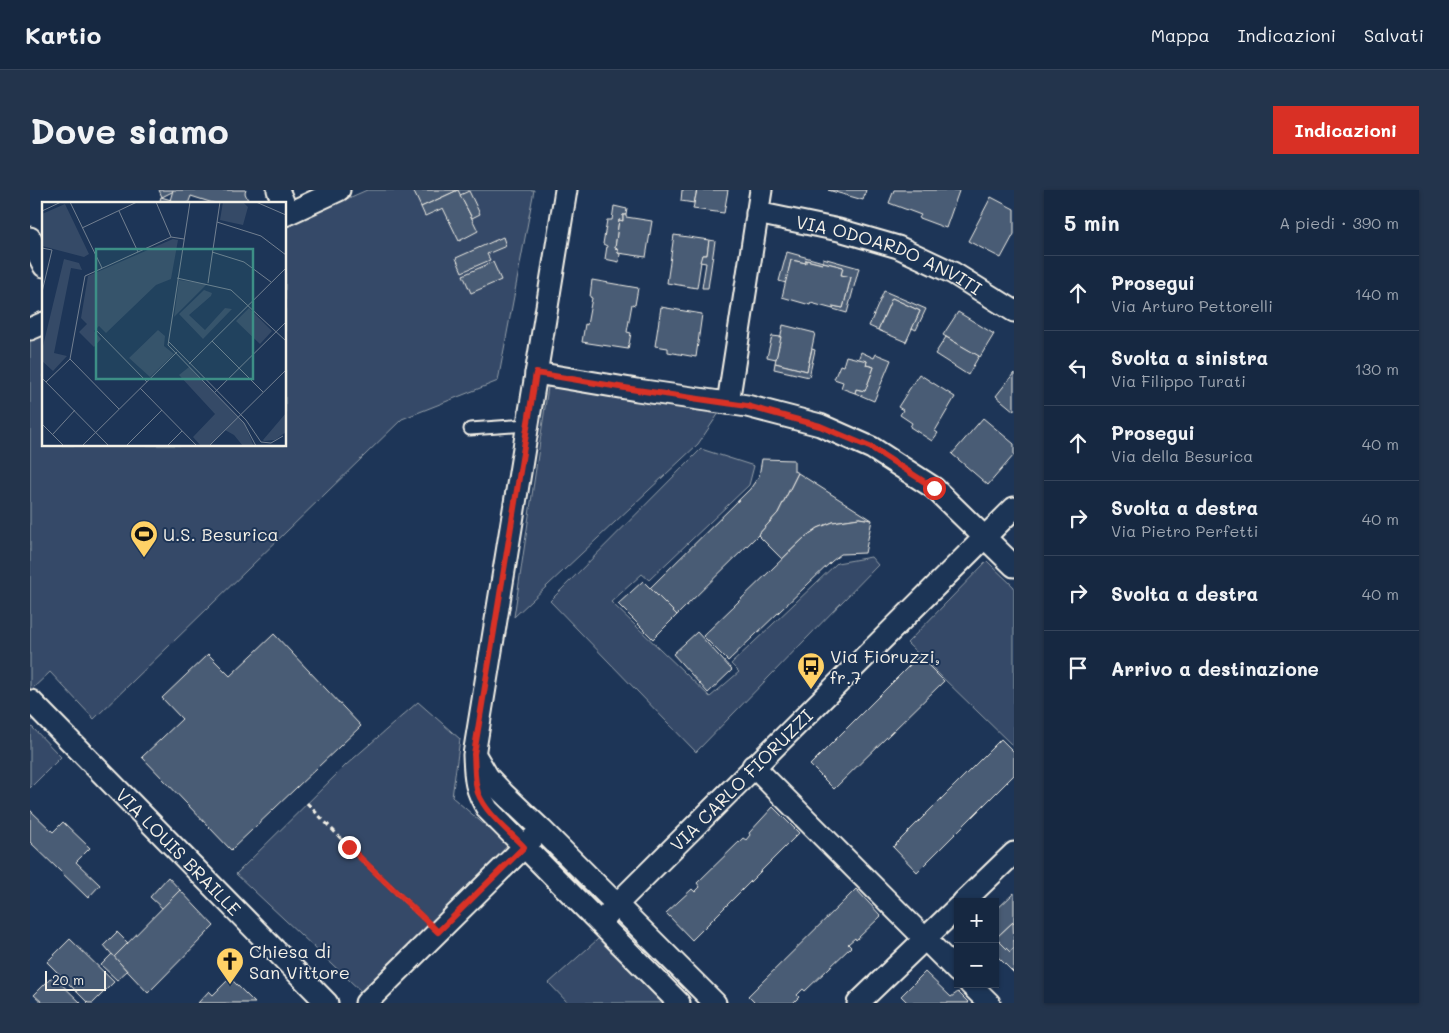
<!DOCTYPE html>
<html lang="it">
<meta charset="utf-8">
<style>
body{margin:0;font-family:Mali,sans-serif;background:#23344c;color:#f1f3f6}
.controls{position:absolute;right:15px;bottom:15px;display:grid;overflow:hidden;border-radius:0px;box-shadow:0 1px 4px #0004}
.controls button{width:45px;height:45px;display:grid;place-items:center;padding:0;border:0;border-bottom:1px solid #35445a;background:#162841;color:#f1f3f6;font:25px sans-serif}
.scale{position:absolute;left:15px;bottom:12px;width:61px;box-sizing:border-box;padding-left:5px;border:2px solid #f4f1e8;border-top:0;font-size:14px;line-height:18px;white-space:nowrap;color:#f4f1e8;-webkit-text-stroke:4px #1d3557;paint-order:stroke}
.stop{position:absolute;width:15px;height:15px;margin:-11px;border:4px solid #d93025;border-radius:50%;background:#fff}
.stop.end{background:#d93025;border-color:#fff;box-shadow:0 1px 5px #0008}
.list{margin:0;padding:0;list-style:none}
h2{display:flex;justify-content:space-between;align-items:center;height:65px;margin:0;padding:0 20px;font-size:21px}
h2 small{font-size:16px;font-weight:400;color:#9ea6b1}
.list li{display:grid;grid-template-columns:32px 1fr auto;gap:15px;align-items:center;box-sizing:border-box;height:75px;padding:0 20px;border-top:1px solid #35445a}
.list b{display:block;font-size:19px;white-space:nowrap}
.list p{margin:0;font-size:16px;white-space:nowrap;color:#9ea6b1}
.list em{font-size:16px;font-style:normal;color:#9ea6b1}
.icon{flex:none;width:28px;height:28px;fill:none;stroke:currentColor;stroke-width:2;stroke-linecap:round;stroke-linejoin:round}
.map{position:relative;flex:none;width:984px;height:813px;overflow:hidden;border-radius:0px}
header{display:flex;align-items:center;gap:30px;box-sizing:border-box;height:70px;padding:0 25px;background:#162841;border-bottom:1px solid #35445a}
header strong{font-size:24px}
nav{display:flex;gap:28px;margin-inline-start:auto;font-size:18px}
.intro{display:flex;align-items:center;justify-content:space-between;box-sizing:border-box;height:120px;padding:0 30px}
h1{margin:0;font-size:35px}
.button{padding:12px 22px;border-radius:0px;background:#d93025;color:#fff;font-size:18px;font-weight:700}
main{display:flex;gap:30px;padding:0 30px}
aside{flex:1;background:#162841;border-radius:0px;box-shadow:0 1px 4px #0004}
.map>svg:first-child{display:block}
.green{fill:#354a67;stroke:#949ea8}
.building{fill:#485b74;stroke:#f4f1e8}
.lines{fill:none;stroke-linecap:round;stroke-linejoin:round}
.service-casing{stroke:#f4f1e8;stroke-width:15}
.minor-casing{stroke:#f4f1e8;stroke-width:25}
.path{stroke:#f4f1e8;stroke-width:3;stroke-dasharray:5 4;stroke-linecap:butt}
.service{stroke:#1d3557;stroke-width:11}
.minor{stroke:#1d3557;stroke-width:21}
.route{stroke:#d93025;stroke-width:6}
.labels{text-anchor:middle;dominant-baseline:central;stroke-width:4;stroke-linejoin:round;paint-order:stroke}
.street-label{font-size:18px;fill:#f4f1e8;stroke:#1d3557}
.poi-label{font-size:18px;fill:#f4f1e8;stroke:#1d3557;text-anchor:start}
.inset-road{fill:none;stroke:#738091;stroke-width:1}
.view{fill:#3d8f86;fill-opacity:0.15;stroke:#3d8f86;stroke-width:2.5}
.inset-edge{fill:none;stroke:#f4f1e8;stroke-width:2.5}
</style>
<header>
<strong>Kartio</strong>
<nav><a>Mappa</a><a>Indicazioni</a><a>Salvati</a></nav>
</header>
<div class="intro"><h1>Dove siamo</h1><a class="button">Indicazioni</a></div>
<main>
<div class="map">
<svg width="984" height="813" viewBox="0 0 984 813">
<rect width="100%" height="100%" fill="#1d3557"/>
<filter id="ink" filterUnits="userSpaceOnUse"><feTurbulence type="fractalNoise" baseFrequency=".02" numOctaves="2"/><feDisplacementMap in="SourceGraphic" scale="10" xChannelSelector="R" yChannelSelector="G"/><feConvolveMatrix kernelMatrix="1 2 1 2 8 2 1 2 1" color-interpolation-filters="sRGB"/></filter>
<g filter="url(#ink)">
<g class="green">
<path d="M337 0H504L468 191 372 229 64 529 20 482 0 501V150L14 144V255H255V36Z"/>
<path d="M518 197 691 220 668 254 484 427Z"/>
<path d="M671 259 724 276 719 295 619 390 612 384 581 412 680 507 709 482 701 474 807 373 841 367 848 375 666 562 520 411Z"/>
<path d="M957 371 984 397V557L877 453Z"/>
<path d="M388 512 430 549 422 607 484 660 335 805 206 684 316 575Z"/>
<path d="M0 535 31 567 0 598Z"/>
<path d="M577 741 648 813H538L519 793Z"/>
</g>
<g class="building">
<path d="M129 0H143L144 1 132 7Z"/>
<path d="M143 0H216L215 3 219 13 186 14 161 6 158 14H139Z"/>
<path d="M383 0H428L391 17Z"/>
<path d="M428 0 448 41 429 51 413 18 395 26 391 17Z"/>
<path d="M652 0H667L664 13 651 11Z"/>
<path d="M667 0H698L694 23 663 19Z"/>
<path d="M798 0H836L833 10Z"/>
<path d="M864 0H927L929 1 916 38 889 28 891 25 859 13Z"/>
<path d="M439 1 450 24 442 28 430 5Z"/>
<path d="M131 7 141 10 139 14H129Z"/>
<path d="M961 7 984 19V44L971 68 938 51Z"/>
<path d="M584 16 597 19 596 25H593V31L589 30 585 58 588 59V63L590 64 589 72 575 69 577 56 573 54 577 30H582Z"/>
<path d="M593 25H596V27L622 31 616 67 588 63V59L585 58 589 30 593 31Z"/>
<path d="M644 45 679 50 677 65H672L667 98 637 93Z"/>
<path d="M473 47 476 56 457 64 460 70 432 82 426 68Z"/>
<path d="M679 50 685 51 678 98H672L676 73 670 72 672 65H677Z"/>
<path d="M757 62 793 72 792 74 776 70V73L761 70 756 93 749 91Z"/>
<path d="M793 68 829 78 817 123 803 119V116L813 118 821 87 811 85 813 77 793 72Z"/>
<path d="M761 70 776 73V70L792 74 793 72 813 77 811 85 821 87 813 118 803 116V119L781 113 780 115 752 107Z"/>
<path d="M463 72 471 90 441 103 433 85Z"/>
<path d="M562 90 608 98 605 115 602 114 597 142 601 143 598 159 552 152 555 134 557 135 562 108 560 107Z"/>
<path d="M854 101 896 119 886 140 882 138 890 121 862 108 848 140 839 136Z"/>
<path d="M862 108 890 121 876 152 848 140Z"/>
<path d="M631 117 672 124 666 167 638 162V158L625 156Z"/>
<path d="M928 122 964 144 950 167 913 145Z"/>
<path d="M753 135 785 143 777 181 745 173Z"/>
<path d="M742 146 751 147 746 169 737 167Z"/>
<path d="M916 147 949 166 938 185 905 164Z"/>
<path d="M782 159 785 160 779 187 744 179 745 173 777 181Z"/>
<path d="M831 162 844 168 846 164 861 170 844 211 825 203 826 199 835 201 844 177 836 175 837 171 828 170Z"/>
<path d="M816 166 837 171 836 175 844 177 835 201 826 199 825 203 811 198 813 192 804 189 810 175 813 176Z"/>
<path d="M984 183V221L966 206Z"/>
<path d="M889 184 925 207 905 241 908 243 902 251 880 237 882 233 870 225 873 220 868 217Z"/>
<path d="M953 228 984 254V265L958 295 922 264Z"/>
<path d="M732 269 764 270V281L768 283 748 323 728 345 647 425 620 398 720 299 729 286Z"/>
<path d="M768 283 842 330 829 328 803 332 788 338 775 347 752 369 728 345 748 323Z"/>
<path d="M829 328 842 330 835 363 811 364 802 371 698 471 673 446 775 347 788 338 803 332Z"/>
<path d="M613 391 647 425 623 449 588 414Z"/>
<path d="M667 442 702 480 678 503 643 464Z"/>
<path d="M244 444 331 536 201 660 112 567 152 529 132 508 178 464 200 486Z"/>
<path d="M889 466 914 491 804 599 780 575Z"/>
<path d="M971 549 984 562V585L887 682 863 657Z"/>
<path d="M743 617 769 643 662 750 636 723 662 699 665 702 670 697 667 693 713 648 716 650 720 645 719 643Z"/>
<path d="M0 620 23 642 33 632 60 658 46 672 70 695 58 708 0 652Z"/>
<path d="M138 687 150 700 133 719 120 707Z"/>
<path d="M826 699 851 726 826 750 825 748 818 754 821 757 775 801 773 799 767 805 769 807 763 813H725L718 806Z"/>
<path d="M150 700 184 736 118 803 84 767Z"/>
<path d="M984 703V734L983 732 966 748 980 762 984 757V783L965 764V721Z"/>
<path d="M983 732 984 757 980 762 966 748Z"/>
<path d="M87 742 98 753 84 767 74 755Z"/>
<path d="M40 749 84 792 63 813H58L17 772Z"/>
<path d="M82 764 97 781 87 790 71 775Z"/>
<path d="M895 782 921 807 928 802 939 813H878L871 806Z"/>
<path d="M23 786 51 813H13L4 805Z"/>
<path d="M200 788 225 813H168L179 801 183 805Z"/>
</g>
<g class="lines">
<g class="service-casing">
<path id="service" d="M440 239 498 235"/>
</g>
<g class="minor-casing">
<g id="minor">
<path d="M248 0 254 14"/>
<path d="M536 0 444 565C445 589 445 599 458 620L649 813"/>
<path id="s1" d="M727 23 809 40 868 57 923 83 984 121"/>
<path d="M255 25 309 0"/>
<path d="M0 48 14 76"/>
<path d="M0 139 14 133"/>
<path d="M506 183 607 200 717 216 790 235 842 258 904 298 984 376"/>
<path d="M698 213 731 0"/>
<path id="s2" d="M1 511 297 813"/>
<path d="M445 565 458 587 473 603 512 640 685 813"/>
<path d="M723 576 928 782"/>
<path d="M933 712 984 663"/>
<path id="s3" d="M570 733 587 714 984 318"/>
<path d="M940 794 959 813"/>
<path d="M336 813 503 648"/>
<path d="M828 813 928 717"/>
</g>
</g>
<path class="path" d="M277 613 319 657 393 728"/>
<use href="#service" class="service"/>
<use href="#minor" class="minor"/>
</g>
</g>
<g class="lines" filter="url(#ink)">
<path class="route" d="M319 657 408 742 494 657C479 641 456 624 448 603 444 591 445 577 444 564L506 183 607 200 717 216 790 236 842 258 904 298"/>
</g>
<defs>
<g id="stadium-pin" transform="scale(1.4375)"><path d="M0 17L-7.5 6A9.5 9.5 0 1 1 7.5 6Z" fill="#ffd166" stroke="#1d3557"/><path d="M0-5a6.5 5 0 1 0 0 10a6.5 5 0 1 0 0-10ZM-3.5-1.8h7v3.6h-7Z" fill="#111"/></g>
<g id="bus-pin" transform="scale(1.4375)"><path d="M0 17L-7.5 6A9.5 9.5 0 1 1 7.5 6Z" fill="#ffd166" stroke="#1d3557"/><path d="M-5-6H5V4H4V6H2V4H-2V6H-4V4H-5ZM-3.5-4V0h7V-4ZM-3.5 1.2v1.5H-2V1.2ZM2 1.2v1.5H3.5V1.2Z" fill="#111"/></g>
<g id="church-pin" transform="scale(1.4375)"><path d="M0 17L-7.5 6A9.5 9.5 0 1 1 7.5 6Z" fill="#ffd166" stroke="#1d3557"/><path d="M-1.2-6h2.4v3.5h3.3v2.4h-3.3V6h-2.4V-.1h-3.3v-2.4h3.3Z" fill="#111"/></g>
</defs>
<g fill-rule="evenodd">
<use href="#stadium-pin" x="114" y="344"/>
<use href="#bus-pin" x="781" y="476"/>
<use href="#church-pin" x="200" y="771"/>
</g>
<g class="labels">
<g class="street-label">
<text stroke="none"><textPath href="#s1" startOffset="139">VIA ODOARDO ANVITI</textPath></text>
<text stroke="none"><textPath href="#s3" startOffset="201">VIA CARLO FIORUZZI</textPath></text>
<text stroke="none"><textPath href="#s2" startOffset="211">VIA LOUIS BRAILLE</textPath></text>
</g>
<g class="poi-label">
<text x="133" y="344">U.S. Besurica</text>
<text x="800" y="466">Via Fioruzzi,<tspan x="800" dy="21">fr.7</tspan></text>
<text x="219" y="761">Chiesa di<tspan x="219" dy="21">San Vittore</tspan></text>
</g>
</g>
<g transform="translate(12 12)">
<rect width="244" height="244" fill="#1d3557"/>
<path d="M181 0H201L206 5 201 23 178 18ZM23 2 47 52 42 55 0 44V12ZM131 37 136 38 129 77 114 83 64 131 57 124 52 129 59 137 52 145 37 130 45 122 39 116 46 74ZM22 57 37 61 40 68 29 66 12 151 25 154 11 169 0 159V148ZM137 78 165 82 132 115ZM162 88 170 91 169 94 147 113 163 128 183 106 190 107 161 137 137 112ZM207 106 230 129 218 142 194 119ZM116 128 123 134 122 144 132 152 108 175 87 156ZM147 165 202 221 212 244H201L192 233 183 228 167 244H159L151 235 173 212 137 173ZM244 211V230L233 238 222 239 221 238Z" fill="#354a67"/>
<path class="inset-road" d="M28 0 60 66M114 0 129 35M148 0 126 143 202 221 214 244M214 0 244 13M0 9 19 0M77 9 96 50M175 20 219 34 244 53M40 26 95 0M0 46 10 48 0 90M170 50 202 60 229 80M135 76 189 88 244 139M166 81 178 0M54 128 105 180M126 139 204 218 219 240 229 241 241 234M170 139 221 190M147 162 244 66M0 176 67 244M4 180 28 157M98 186 155 244M173 190 244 120M77 207 28 157 43 74 129 35 142 37M0 222 22 244M11 232 33 208M40 244 135 150M84 244 120 208M125 244 140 229M167 244 244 168"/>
<path class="view" d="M54 47H211V177H54Z"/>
<rect width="244" height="244" class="inset-edge"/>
</g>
</svg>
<div class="controls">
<button>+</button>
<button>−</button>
</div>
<div class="scale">20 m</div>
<div class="stop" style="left:904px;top:298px"></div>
<div class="stop end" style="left:319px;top:657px"></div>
</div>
<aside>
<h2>5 min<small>A piedi · 390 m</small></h2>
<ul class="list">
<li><svg class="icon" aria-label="ahead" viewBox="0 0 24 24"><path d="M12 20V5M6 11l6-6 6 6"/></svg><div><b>Prosegui</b><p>Via Arturo Pettorelli</p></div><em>140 m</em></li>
<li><svg class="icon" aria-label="left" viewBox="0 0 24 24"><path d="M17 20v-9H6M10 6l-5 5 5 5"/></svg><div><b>Svolta a sinistra</b><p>Via Filippo Turati</p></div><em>130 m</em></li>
<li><svg class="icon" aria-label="ahead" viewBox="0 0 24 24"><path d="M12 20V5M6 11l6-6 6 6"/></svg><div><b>Prosegui</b><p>Via della Besurica</p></div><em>40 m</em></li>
<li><svg class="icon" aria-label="right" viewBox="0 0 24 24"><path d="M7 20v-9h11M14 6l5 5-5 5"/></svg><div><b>Svolta a destra</b><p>Via Pietro Perfetti</p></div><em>40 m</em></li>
<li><svg class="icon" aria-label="right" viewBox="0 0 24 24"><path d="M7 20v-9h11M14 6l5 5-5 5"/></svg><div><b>Svolta a destra</b></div><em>40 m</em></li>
<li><svg class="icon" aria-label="arrive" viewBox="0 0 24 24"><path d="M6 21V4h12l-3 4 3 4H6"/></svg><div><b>Arrivo a destinazione</b></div></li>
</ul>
</aside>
</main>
